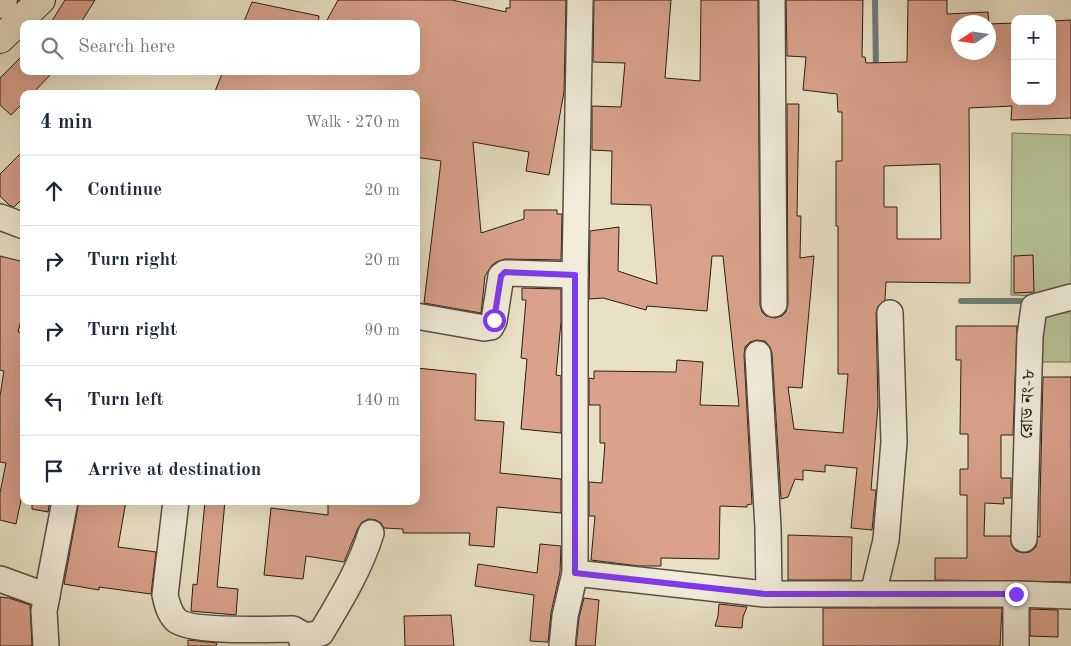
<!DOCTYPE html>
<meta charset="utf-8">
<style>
body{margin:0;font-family:"Old Standard TT","Noto Serif Bengali",serif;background:#f6f6f7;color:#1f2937}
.controls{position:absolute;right:15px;top:15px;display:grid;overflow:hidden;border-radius:10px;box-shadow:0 5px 20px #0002}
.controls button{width:45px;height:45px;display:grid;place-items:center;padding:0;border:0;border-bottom:1px solid #e0e1e3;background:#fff;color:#1f2937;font:25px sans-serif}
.compass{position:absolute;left:951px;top:15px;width:45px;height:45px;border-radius:50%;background:#fff;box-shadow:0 5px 20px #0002;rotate:258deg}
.stop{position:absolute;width:15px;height:15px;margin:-11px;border:4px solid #7c3aed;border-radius:50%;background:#fff}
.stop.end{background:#7c3aed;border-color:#fff;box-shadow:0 1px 5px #0008}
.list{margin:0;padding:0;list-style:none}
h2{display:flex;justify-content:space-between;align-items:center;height:65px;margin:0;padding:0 20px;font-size:21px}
h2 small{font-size:16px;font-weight:400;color:#747a83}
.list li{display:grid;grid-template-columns:32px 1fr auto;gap:15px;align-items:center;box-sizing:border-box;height:70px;padding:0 20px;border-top:1px solid #e0e1e3}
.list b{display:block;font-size:19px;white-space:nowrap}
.list em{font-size:16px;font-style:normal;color:#747a83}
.icon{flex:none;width:28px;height:28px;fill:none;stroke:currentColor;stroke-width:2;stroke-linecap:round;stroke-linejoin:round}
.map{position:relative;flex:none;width:1071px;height:646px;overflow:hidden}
.search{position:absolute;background:#fff;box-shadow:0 5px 20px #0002;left:20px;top:20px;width:400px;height:55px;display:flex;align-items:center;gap:12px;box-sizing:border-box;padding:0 18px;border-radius:10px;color:#747a83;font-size:19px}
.panel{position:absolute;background:#fff;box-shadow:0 5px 20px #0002;left:20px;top:90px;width:400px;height:415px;border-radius:10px}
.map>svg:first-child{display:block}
.green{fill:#b6c396;stroke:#707056}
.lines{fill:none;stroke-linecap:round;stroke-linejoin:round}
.stream{stroke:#6d7c7b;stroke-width:6}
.building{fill:#daa28c;stroke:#2a1e16;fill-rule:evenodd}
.minor-casing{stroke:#5a4f42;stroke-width:28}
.major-casing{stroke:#2a1e16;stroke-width:30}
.minor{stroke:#f1ecda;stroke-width:25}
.major{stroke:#e9e1c6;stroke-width:28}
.route{stroke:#7c3aed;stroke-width:6}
.labels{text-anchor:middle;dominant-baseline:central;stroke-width:5;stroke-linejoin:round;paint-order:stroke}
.street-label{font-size:18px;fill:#2a1e16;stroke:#f1ecda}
</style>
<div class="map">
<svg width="1071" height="646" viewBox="0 0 1071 646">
<rect width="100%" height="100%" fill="#e9e1c6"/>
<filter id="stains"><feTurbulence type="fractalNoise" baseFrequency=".004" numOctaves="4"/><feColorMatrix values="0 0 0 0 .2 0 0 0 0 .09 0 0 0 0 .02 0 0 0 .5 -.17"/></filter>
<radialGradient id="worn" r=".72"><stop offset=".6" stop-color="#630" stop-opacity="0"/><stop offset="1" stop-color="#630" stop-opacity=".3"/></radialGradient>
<g class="green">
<path d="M1012 133 1071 135V297L1011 295Z"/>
<path d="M1039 313H1071V362H1038Z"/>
</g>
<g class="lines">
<g class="stream">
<path d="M875 0 876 71"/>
<path d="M961 301H1020"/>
</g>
</g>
<g class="building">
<path d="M65 0H95L80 24H50Z"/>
<path d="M338 0H452L506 12V8H510V0H566L564 92 549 175 526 171 529 152 473 142 481 233 524 219V210H557V214H562L561 260 505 259 496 262 492 265 485 276 481 313 424 303 441 161 416 157V94H214L223 71H416V24H325Z"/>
<path d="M594 0H671L665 78 700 81 701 0H758L760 305 762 312 766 316 775 318 782 316 786 312 788 304 787 104H799L797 216H801L800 258 814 256 802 388 788 387 794 429 843 433 848 374H838V226H836V161H842V112H838L837 94 803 90 806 57 787 56 786 0H863L862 57H865L866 63 907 62 908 0H947V14L988 12 989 24 1015 23V101H1052V21L1071 20V118L1011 120 1012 106 969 108 970 283 886 282 885 300 878 306 876 313 878 405 871 490H876L872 530 851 528 857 468 825 465V472L803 470V480L795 479 788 497 781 499 772 353 770 347 765 341 757 340 750 342 745 347 744 355 752 504 747 505V507L720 506 719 559 661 558V566H639L591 560 595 516H589V482L602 483 605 443H600V405H589V378L594 379V371L676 372 677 360 703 362 700 405 739 406 723 256H712L707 311 647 306 646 310 603 298 589 299 590 231 619 227 618 271 657 284 651 205 611 204 612 151 592 150V106L621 107 625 63 593 62ZM958 22H988V52H958ZM940 164 941 239H897V207H884V166Z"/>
<path d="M252 2 319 16 318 24H243Z"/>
<path d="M24 54V71H54L32 94H24V102L11 115 0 105V78Z"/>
<path d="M24 150V197L14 207 9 205 0 196V174Z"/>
<path d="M1033 255 1034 292 1014 293V256Z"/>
<path d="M0 256 24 262V308L18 332 24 333V486L16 524 0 520V493L6 463 0 462V396L4 371 0 370Z"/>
<path d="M522 288 561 289V322L556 375 561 376V433L521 429 527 359 521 358 526 300H522Z"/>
<path d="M956 326H1017L1013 435H1001V478H1011V498H1003L1004 504 985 503 984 536H1010L1012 546 1016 551 1023 553 1030 552 1036 547 1038 536 1040 537V501L1043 377H1071V582L935 580V558H967V495H960V469H968V434H960L961 360H956Z"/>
<path d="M416 368 476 374 475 420 504 422 500 473 561 479V513L497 507 494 547 469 545 470 533H403V529L384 528 381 523 376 520 369 519 362 522 358 528 344 562 306 556 303 579 264 575 271 508 328 515V501H416Z"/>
<path d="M32 501H50L48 512 32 509Z"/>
<path d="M79 501H126L118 547 156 552 151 594 99 587V590L64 584Z"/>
<path d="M205 501H225L217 587 238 589 236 615 191 611 193 584 197 585Z"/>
<path d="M788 535 852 537 851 580H788Z"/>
<path d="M540 544 561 546 560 572 551 613 548 642 530 641 534 595 475 586 478 564 537 573Z"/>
<path d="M0 597 9 598 30 605 32 646H0Z"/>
<path d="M584 598 599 600 595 646H576L579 618Z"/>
<path d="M719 604 747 607 743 617 742 628 715 626 718 616Z"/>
<path d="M823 608H1002L1000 646H823Z"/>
<path d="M1030 609 1058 610V637L1030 636Z"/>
<path d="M451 615 454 646H405L404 616Z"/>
<path d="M188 640 217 643 216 646H188Z"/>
</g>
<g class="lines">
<g class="minor-casing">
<g id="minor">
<path d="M772 0 774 304"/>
<path d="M0 217 24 226"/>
<path d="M416 316 484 328 491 327 494 321 501 276 505 273 575 275"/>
<path d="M758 354 768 528 769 594"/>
<path d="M176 501 165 595C167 604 169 613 176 620 191 633 270 629 293 629L300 633 303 646"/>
<path d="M1024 539 1030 336 1034 307 1071 297"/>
<path d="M575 573 765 594H1016V646"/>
<path d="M0 579 47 596"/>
<path d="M873 594 886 540 894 442 890 313"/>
<path d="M1016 594 1071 596"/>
<path d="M301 637 321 633C340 601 360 569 371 533"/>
<path d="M46 646 44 611 65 501"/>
<path d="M562 646 565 616 575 573V275L580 0"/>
</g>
</g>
<g class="major-casing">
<g id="major">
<path d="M0 4 3 0"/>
<path d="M0 39 41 0"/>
</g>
</g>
<use href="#minor" class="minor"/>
<use href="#major" class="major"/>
</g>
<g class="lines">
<path class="route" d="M494 320 501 276 505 272 575 275V573L765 594H1016"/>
</g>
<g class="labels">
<g class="street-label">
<text transform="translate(1028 404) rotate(-88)">রোড নং-৮</text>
</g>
</g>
<rect width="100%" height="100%" filter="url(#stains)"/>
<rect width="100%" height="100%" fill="url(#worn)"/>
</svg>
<div class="controls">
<button>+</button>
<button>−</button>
</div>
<svg class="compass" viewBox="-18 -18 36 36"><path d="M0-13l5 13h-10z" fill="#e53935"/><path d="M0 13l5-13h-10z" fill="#747a83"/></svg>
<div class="stop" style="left:494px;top:320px"></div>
<div class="stop end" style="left:1016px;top:594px"></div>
<div class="search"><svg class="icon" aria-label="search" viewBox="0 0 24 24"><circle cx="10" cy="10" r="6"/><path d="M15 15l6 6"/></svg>Search here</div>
<section class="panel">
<h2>4 min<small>Walk · 270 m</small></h2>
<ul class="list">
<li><svg class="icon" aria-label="ahead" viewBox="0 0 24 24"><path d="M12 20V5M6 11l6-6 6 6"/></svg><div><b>Continue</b></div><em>20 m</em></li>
<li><svg class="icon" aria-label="right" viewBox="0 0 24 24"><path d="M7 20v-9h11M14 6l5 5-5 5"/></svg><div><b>Turn right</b></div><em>20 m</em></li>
<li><svg class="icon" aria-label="right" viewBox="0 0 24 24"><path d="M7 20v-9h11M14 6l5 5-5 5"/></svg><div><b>Turn right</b></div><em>90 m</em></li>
<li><svg class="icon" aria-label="left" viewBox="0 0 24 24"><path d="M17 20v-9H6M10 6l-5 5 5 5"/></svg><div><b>Turn left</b></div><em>140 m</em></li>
<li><svg class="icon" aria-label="arrive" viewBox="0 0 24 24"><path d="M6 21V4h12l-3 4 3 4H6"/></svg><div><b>Arrive at destination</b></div></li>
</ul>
</section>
</div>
